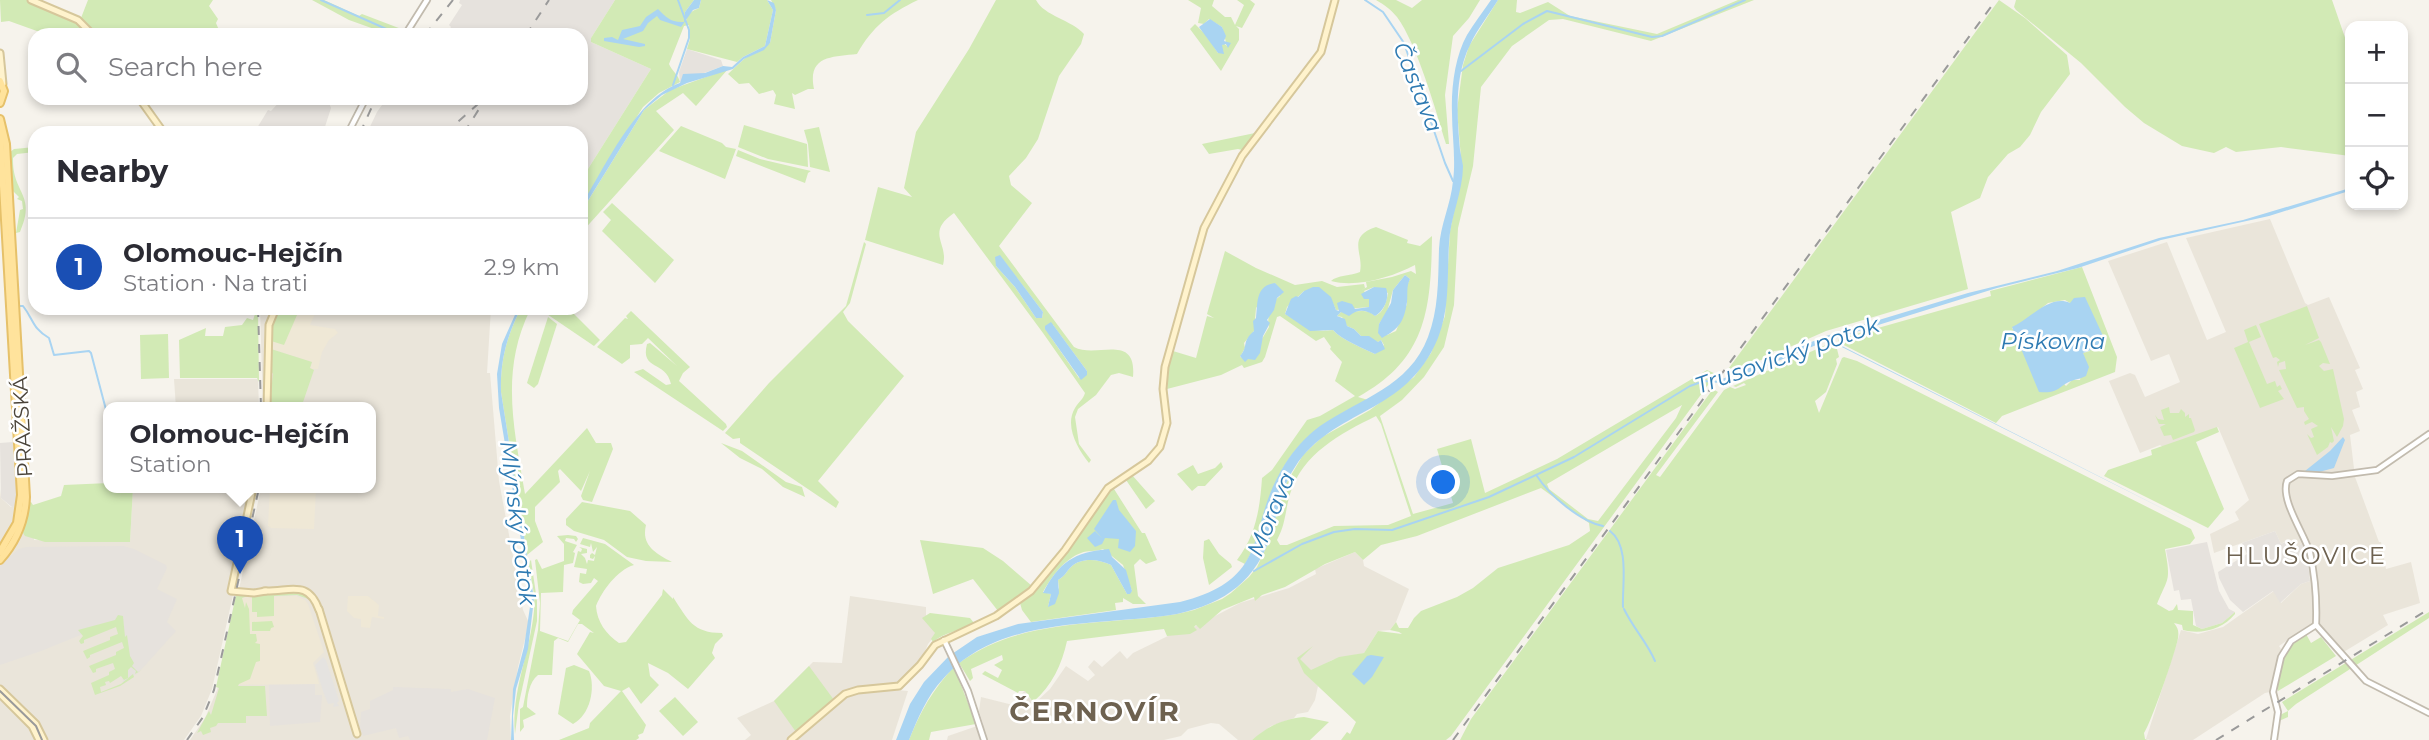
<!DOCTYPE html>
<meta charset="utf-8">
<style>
body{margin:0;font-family:Montserrat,sans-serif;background:#f7f7f7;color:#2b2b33}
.controls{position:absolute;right:21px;top:21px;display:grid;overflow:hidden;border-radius:14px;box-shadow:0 4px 10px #0003}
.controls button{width:63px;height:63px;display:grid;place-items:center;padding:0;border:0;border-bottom:2px solid #e1e1e2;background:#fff;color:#2b2b33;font:35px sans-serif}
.you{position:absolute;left:1444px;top:483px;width:24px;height:24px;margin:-18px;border:5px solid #fff;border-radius:50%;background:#1a73e8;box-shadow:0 0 0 10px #1a73e833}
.badge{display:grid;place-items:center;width:46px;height:46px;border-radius:50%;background:#2563eb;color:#fff;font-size:23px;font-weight:700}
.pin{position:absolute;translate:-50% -58px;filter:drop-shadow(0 2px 4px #0008)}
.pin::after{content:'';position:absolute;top:37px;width:24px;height:21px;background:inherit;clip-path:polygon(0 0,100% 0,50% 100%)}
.popup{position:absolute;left:103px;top:402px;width:273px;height:91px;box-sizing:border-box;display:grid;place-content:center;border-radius:14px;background:#fff;filter:drop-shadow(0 2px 5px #0005);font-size:23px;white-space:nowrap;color:#7c7c81}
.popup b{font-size:26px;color:#2b2b33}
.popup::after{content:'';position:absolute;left:50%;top:100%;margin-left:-14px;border:14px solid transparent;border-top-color:#fff}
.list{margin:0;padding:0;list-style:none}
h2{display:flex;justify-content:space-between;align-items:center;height:91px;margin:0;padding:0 28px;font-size:30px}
h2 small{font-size:23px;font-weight:400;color:#7c7c81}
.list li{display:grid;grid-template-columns:46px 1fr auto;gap:21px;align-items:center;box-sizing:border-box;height:98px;padding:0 28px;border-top:2px solid #e1e1e2}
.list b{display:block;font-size:26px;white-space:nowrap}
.list p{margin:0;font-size:23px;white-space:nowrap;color:#7c7c81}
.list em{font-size:23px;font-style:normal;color:#7c7c81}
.icon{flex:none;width:38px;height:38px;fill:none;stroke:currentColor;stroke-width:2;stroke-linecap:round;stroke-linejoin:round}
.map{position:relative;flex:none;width:2429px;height:740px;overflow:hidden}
.search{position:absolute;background:#fff;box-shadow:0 4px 10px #0003;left:28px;top:28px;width:560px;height:77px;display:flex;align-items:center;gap:18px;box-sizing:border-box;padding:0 24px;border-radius:21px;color:#7c7c81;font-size:26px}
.panel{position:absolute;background:#fff;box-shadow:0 4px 10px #0003;left:28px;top:126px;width:560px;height:189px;border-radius:21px}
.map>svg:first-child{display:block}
.residential{fill:#eae5da}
.industrial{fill:#e6e2dd}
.education{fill:#efe8d6}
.green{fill:#d2eab5;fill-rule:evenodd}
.parking{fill:#e5e3e0}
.water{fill:#a9d4f2}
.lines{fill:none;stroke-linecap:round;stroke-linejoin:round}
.stream{stroke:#a9d4f2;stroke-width:2}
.tertiary-casing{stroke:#c2bbae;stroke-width:8}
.secondary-casing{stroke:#d6c79b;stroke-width:9}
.primary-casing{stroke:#e6c16a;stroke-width:10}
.tertiary{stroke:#fff;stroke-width:4.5}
.secondary{stroke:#fff3cd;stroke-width:5}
.primary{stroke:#ffe39c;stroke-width:6}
.tram{stroke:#9a9a9a;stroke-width:2}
.rail{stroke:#9a9a9a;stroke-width:2;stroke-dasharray:9 9;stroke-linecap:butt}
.labels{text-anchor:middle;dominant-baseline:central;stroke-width:5;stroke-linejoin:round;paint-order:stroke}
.street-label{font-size:21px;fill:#4b4439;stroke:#fff}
.water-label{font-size:23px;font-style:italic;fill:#2e7ab2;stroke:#fff}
.quarter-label{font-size:24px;letter-spacing:2px;fill:#6e6250;stroke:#fff}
.district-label{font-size:28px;font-weight:bold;letter-spacing:2px;fill:#6e6250;stroke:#fff}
</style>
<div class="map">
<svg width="2429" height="740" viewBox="0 0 2429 740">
<rect width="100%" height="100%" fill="#f6f3ec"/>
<g class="residential">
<path d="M2270 219 2305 303 2308 305 2329 297 2360 368 2355 370 2363 389 2356 392 2360 407 2352 410 2360 431 2350 435 2355 477 2379 542H2381L2386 569 2411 562 2420 603 2383 615 2388 625 2342 653 2320 625H2309L2279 646 2281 649 2274 670 2275 691 2265 693 2193 740H2150L2146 739 2181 630 2198 634 2223 627 2274 591 2281 603 2301 584 2310 581 2307 555 2303 543 2289 551 2284 542 2281 544 2275 531 2214 553 2210 534 2239 520 2235 512 2249 500 2218 427 2204 434 2163 447 2160 445 2140 453 2109 381 2130 373 2135 375 2145 397 2180 382 2169 354 2151 361 2108 261 2167 242 2207 340 2226 332 2186 238Z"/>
<path d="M260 308H491L487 373H490L499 481 523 610 529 623 518 667 510 716 511 740H190L205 718 217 690 261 488H371V408H263Z"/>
<path d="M174 379H258L259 408H176Z"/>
<path d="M133 488H257L212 689 201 716 184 740H0V489L1 498 11 507 31 502 34 540 102 542H130Z"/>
<path d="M1355 552 1363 560 1364 566 1409 589 1396 622 1390 630 1378 631 1364 653 1332 660 1307 675 1318 686 1315 700 1308 712 1297 714 1294 718 1271 726 1252 740H1238L1219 724 1211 723 1188 729 1181 736 1164 740H947L948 736 983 724 979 711 981 697 1013 705 1025 690 1031 700 1036 702 1050 689 1066 666 1088 681 1095 675 1088 667 1094 660 1102 667 1120 651 1127 659 1133 653 1170 635 1189 632 1194 627 1240 603 1289 588 1316 574 1315 569Z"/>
<path d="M850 596 926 607V618L936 634 928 644 921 661 896 685 897 690 908 691 892 740H745L751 735 737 718 774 701 813 662 842 663Z"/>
</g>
<g class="industrial">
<path d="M460 0H615L591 38V42L651 69 581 180V133H367L377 112 387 98H581V35H446L451 27 449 25 462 5 459 3Z"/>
<path d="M687 49 721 60 723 66 680 82 679 72Z"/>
<path d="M283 98H327L331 108 323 133H254L268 110 271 111Z"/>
<path d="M13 442 18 506 12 507 1 498 0 443Z"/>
<path d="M2275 531 2281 544 2285 542 2289 551 2303 543 2307 555 2310 581 2301 584 2280 603 2273 591 2243 612 2230 600 2219 578 2218 572 2247 554 2242 543Z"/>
<path d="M2207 542 2219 591 2229 609 2235 612 2222 623 2202 629 2196 626 2191 599 2181 600 2179 590 2174 591 2166 550Z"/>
<path d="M123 546 134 549 166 565 167 568 157 589 177 599 167 622 176 631 139 672 123 684 122 659 128 658 120 619 41 651 0 665V566L6 560 19 549 26 547Z"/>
<path d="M269 684H315V695H322L320 722 270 726Z"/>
<path d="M393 687 451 689V692L468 689 495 698 487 740H410L408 736 399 738 396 728 363 736 360 728 361 712 370 709V701L393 690Z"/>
</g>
<g class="education">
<path d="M279 308H286L301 314 305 308 315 314 310 325 335 329 338 333 329 340 322 352 318 369H310L312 362 271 349 273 323Z"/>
<path d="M270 488H316L314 529 271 528 268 526Z"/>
<path d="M296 596 305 600 308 604 324 652 313 663 319 684 218 685 238 597Z"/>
<path d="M348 596H368L379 605 378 616 384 617V619L372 617 370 628 361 627V619L354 618 347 611Z"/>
</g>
<g class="green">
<path d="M0 0H27L75 20 91 35H48L9 21 1 22Z"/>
<path d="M88 0H213L209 6 218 19 216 23 221 35H179L182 31 181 28 171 35H97L81 18Z"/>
<path d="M312 0H324L359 16 362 14 404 30 401 35H391L349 20Z"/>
<path d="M615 0H694L685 12 686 21C687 14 692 11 699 8L701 0H767L773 10 765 46 743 57 737 62 687 49 690 39 689 25 684 26 669 64C672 71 678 74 680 82L659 93 643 107 581 206V180L651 69 591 42V38Z"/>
<path d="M771 0H918C889 14 873 26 857 54 833 57 807 55 814 89H808L795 95 792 93 795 109 774 104 776 95 773 90 759 94 749 83 739 84 728 74 744 59 770 43 776 10Z"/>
<path d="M996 0H1036C1044 16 1072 20 1084 34L1081 44 1059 76 1038 139 1026 158 1009 176 1011 185 1032 203 999 246 1074 347C1096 359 1137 332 1133 377L1119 373 1111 375 1096 395 1078 409 1075 417 1079 444 1091 460 1089 463C1078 449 1064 426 1075 408 1079 401 1083 400 1085 393L1043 333 954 213C925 233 949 243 943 265L865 240 878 187 912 197 904 188 916 132 969 49ZM1000 256 1043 312 1042 318H1036L1015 287 996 266ZM1053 325 1087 371 1079 378 1050 336Z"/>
<path d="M1188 0H1214L1212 6 1225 17H1231L1235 25 1244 5 1237 0H1250L1255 4 1242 28 1236 26 1239 29V40L1221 71 1190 29 1195 24 1206 35 1218 53 1223 43 1227 46 1222 27 1209 19 1204 24 1198 23 1201 8Z"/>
<path d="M1376 0H1396L1412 8 1422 0H1480L1469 18 1453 36 1445 95 1449 144H1446C1436 111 1417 44 1397 17 1391 10 1385 5 1376 0Z"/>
<path d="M1498 0H1517L1516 12 1520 13 1548 2 1570 16 1657 34 1738 0H1754L1651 41 1563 19 1549 20 1512 46 1481 87 1473 166 1458 228 1454 305 1444 347 1424 377 1402 400 1380 416 1413 514 1453 503 1437 449 1471 439 1485 493 1557 459 1707 370 1716 374 1451 736 1446 740H1341L1347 732 1350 734 1356 722 1304 673 1297 658 1313 646 1300 659 1311 670 1339 657 1364 653 1378 631 1402 634 1399 632 1390 630 1396 622 1399 628H1408L1414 618 1421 611 1457 597 1473 588 1498 568 1569 545 1590 531 1589 523 1541 488 1417 536 1381 545 1363 560 1355 552 1325 564 1285 587 1262 595 1255 601 1254 597 1222 610 1200 629 1196 625 1194 627 1197 630 1190 634 1167 636 1164 629 1067 641C1062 664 1052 686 1033 702L1025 691H1019L1018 693 982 674 985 671 998 678 1002 670 994 665 1003 660 1002 655 971 669 973 678 970 681 959 663C1021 617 1105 626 1177 614L1194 610 1222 599 1231 593 1249 577 1257 567 1266 548 1284 487 1303 455 1322 437 1370 410 1414 377 1431 353 1445 316 1450 231 1462 170 1457 110 1463 65 1469 46ZM1682 405 1676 418 1598 521 1588 519 1549 489 1547 484ZM1376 416 1381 424 1411 516 1388 525 1334 526 1287 545H1280L1277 540C1286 523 1285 511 1290 494 1303 453 1340 434 1376 416Z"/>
<path d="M1999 0 2025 18 2067 55 2070 74 2041 112 2030 135 2020 147 2008 154 1988 177 1980 198 1951 212 1968 289 1826 331 1783 350 1774 351 1767 358 1758 361V366L1729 379 1726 372Z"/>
<path d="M2016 0H2332L2350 52V156L2281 147 2236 152 2226 147 2214 153 2182 146 2144 123 2125 107 2081 63 2016 10 2014 7Z"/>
<path d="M728 69 696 106 683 93 656 111 674 130 581 233V212L644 110 670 90Z"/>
<path d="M744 125 807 144 808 167 768 159 738 147Z"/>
<path d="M681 126 722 143 726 147 736 149 725 179 659 151Z"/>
<path d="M819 127 830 172 810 167 808 144 804 130Z"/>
<path d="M1255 133 1242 150 1238 149 1209 154 1202 144Z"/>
<path d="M35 147V152L17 154 13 158C12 194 37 194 20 232L16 233 20 210 23 209 22 201 17 199 19 197 12 190 9 153 14 149Z"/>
<path d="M738 150 760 159 811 171 808 173 805 183 736 156Z"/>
<path d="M612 203 674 260 655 283 602 231 611 220 603 212Z"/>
<path d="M1376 227 1408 240 1407 243 1420 246 1432 236C1431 309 1427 359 1358 397L1368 400C1321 422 1287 446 1270 497 1262 520 1258 543 1245 564L1237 560C1256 535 1260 508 1262 478L1272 470 1307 420 1320 416 1355 396 1335 381 1342 362 1330 349 1331 347 1324 337 1316 341 1280 316 1277 317 1265 357 1262 362 1244 368 1242 365 1221 375 1167 389 1169 366 1173 351 1196 358 1207 316 1214 318 1207 314 1225 251 1256 268 1295 285 1322 281 1337 287 1364 284 1365 288 1360 291 1367 287 1366 282 1392 277 1411 271 1416 274 1415 265C1392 277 1357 288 1331 281 1337 275 1351 276 1360 272 1364 253 1346 237 1376 227ZM1405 275 1410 279 1407 285V304L1396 331 1387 335 1379 324 1387 312 1393 290ZM1275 283 1280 296C1272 301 1266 318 1269 327L1250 359 1240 357 1245 348 1244 343 1254 331 1256 308ZM1374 287 1388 293C1386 303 1384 312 1375 316 1366 307 1354 313 1341 312L1337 316 1342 317 1347 326 1354 329 1361 336 1378 342 1381 340 1384 345 1375 354C1363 348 1342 340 1333 330 1307 333 1306 325 1285 314L1287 307 1304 291C1321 291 1330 293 1336 310L1369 307 1370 299 1364 291Z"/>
<path d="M864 242 866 244 850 303 843 312 848 321 904 376 818 481 839 502 836 508 740 443V438L733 439 725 433 769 383 846 306Z"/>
<path d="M2082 267 2117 357 2115 372 2002 416 1996 423 1838 342 1839 339 1991 296 1990 291ZM2065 300 2070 303 2090 351 2083 353 2084 359 2080 380H2072L2066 386 2012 328 2027 320 2048 303Z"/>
<path d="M2307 306 2319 338 2305 345 2319 340 2321 342 2330 364 2323 363 2319 366 2324 371 2333 369 2344 419 2343 426 2337 437 2331 427 2334 441 2332 443 2330 442 2328 447 2317 455 2307 434 2311 438 2314 437 2311 429 2318 426 2312 422 2305 425 2304 422 2309 419 2304 411V407L2297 408 2279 370 2286 369 2285 361 2279 363 2278 367 2277 362 2280 360 2276 357 2273 358 2259 324Z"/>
<path d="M279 308 297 315 284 345 271 341 273 323Z"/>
<path d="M521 308H528L530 310C500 371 514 429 525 494L587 428 596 443H611L613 449 592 502 583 500 581 496 590 471 581 491 560 469 558 471 560 482 535 507V521L543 542 527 555 501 392C500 360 507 336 521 308Z"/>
<path d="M538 308H568L600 340 594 346Z"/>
<path d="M256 311H258L259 382 257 378H180L179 340 206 328 205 336H223L225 327 242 325 247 318 253 320Z"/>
<path d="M631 311 690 367 683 373 679 381 726 424 727 427 723 431 634 372 643 369 666 385 671 384C666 360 640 371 647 344L650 343 677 366 648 338 642 344 630 345V358L622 364 597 347 625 318 628 319 626 316Z"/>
<path d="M548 317 557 324 538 384 534 388 527 383Z"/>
<path d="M2256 325 2261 337 2249 342 2267 384 2275 381 2277 387 2280 385 2282 389 2278 391 2284 399 2260 408 2234 348 2248 342 2244 330Z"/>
<path d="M168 334 169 378 141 379 140 335Z"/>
<path d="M1826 345 1837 349 1839 357 1836 359 1837 364 1826 392 1815 401 1819 413 1842 358 1844 357 1857 361 2191 529 2195 538 2190 544 2165 549C2171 582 2168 577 2157 604L2169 611 2173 610 2177 604 2178 610 2193 611V625L2202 629 2222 623 2235 612V614C2223 629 2201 635 2183 630L2182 625 2174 623C2178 628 2179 631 2178 638 2176 651 2150 726 2144 733L2145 739 2148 740H1460L1471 719 1713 389 1718 392 1656 475 1660 477 1724 390 1730 387 1735 389 1746 385 1744 383 1736 387 1733 386Z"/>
<path d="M271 349 312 362 310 368 314 370 301 408 269 407 273 374 270 369Z"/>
<path d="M2169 407 2170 413H2179L2181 409 2185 413V417L2189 414V418H2191L2195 430 2194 432 2173 440 2171 435 2164 436 2160 427 2166 424H2159L2155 415 2158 419 2164 420 2161 410Z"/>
<path d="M2217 427 2219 432 2196 442 2224 509 2208 528 2104 476 2108 470 2152 455 2151 450Z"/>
<path d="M721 443 742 451 786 482 802 487 805 497 783 487 762 469 740 458Z"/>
<path d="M1221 462 1223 467 1205 486H1198L1192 491 1177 474 1193 465 1198 474 1215 468Z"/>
<path d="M1132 475 1155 501 1146 509 1126 480 1114 489 1142 533H1145L1157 560 1146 564 1140 559 1134 565 1138 596 1146 604H1133L1123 598V602L1115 603 1116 610 1031 622 1022 610 1020 603 1043 583 1066 552 1069 551 1067 550 1106 492ZM1103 549 1123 565 1132 591 1127 594 1111 565C1099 559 1081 557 1071 567 1066 572 1065 576 1058 580L1059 588 1048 607 1051 594 1043 592C1051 578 1064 559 1081 553 1088 550 1095 552 1103 549Z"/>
<path d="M109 483V488H133L130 542H45L25 536 23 533 28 504 31 502 33 505 61 496 64 485Z"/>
<path d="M582 502 630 511 646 525C641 545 655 553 672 562L646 561 627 557 604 540 574 531 566 525V519Z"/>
<path d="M568 535 576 536 578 539 576 542 574 539 566 538 565 541 577 545 573 552 575 553 573 563 564 565 563 592 541 593 540 631 568 641 580 620 572 614 573 610 598 581 594 578 591 583 583 584 579 582 580 573 586 574 587 569 574 567 578 551 581 552 582 549 579 547 587 549V553L581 554 585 558 587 564 588 560 594 561 595 556 593 559 590 558V555L592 553 595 555 597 547 593 552 591 543 590 547 580 544 583 538 605 544 634 565C617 570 602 591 596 606 597 622 606 634 619 643L626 642 662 595 663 589 673 599V597C688 620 693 633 722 633L723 636 715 644 712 653 715 658 688 689 668 673 648 663 650 676 659 685 641 704 629 687 622 691 646 725 643 733 638 735 639 738 636 740H559L589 728 590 723 621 691 604 686 577 654 590 632 594 633 582 624H578L568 642 558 638 554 641 552 675H538C529 682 527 697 527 707L536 714 523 720 524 727 520 732V709L523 707 538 630 540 603 535 560 537 559 542 569 564 561V544L557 536Z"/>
<path d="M1209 539 1219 554 1231 564 1232 567 1209 585 1203 558 1204 541Z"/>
<path d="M920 540 983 548 1003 561 1032 586 998 611 973 579 933 594Z"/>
<path d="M531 560 537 601V621L519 703 515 734C511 691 530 653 534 611 536 595 531 579 528 563Z"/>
<path d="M237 593 247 594 248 596 242 598 245 608 246 602 249 609 250 634H256L257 641 255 643 260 644V661L256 662 250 679 239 684 238 686H265L267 716H246V723H218L216 726 210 728 211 732 203 735 201 731 197 733 209 711 211 715 219 688 216 687 236 595 239 596Z"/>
<path d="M301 593 314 601 297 595 274 596V616L257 617V612H252V622L272 621 274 627 271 628 270 631H252V595L254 594V597H257L256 594Z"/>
<path d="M2429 612V618L2296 704 2288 711V717L2279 721 2280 715 2288 711 2282 702Z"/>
<path d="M930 613 970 618 974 623C961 631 944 632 933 642L931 639 935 633 922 618Z"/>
<path d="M118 615 123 616 125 637 127 635 130 656 134 663 132 666 138 672 142 670 135 674 136 671 131 667 128 670V678L124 680 121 676 110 683 109 681 105 682 106 685 100 687 101 692 121 684 133 674 134 677 120 686 95 695 91 683 109 675V672L115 669 113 663 96 669V672L93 673 89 666 116 655V652L124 648 122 642 90 655V657L87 659 83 651 110 640V637L118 634 116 627 84 640V643L81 644 79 641 83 636 78 630 115 620Z"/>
<path d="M2306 634 2311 643 2321 637 2336 656 2278 691C2276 678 2282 652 2291 643 2295 639 2302 637 2306 634Z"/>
<path d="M574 665 589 671C596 688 590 715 573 724L558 714 566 668Z"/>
<path d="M809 666 834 700 796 732 774 701Z"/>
<path d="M954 667 976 724 931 732 929 740H909C920 712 933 689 954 667Z"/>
<path d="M675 697 698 722 683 736 659 711Z"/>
<path d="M1304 717 1329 722 1310 740H1252C1268 726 1283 719 1304 717Z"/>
</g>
<path class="parking" d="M323 657 326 660 339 701 337 703 339 706 333 707 334 703 328 704 323 691 315 665Z"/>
<g class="water">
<path d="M694 0H701L699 8 693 10 681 27 660 20 657 16 648 23 643 31 623 39 645 44V46L639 47 604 41V38L612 37 618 40 622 30 640 26 646 17 658 9C666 17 671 23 684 22L685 12Z"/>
<path d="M767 0 774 3 776 10 770 43 764 50 744 59 733 69 687 83 662 95 644 110 581 212V206C605 167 636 98 680 83L683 74 705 73 723 66 732 67 743 57 765 46 773 10Z"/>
<path d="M1491 0H1498C1489 15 1477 29 1470 45 1454 77 1457 116 1460 150 1461 155 1462 160 1463 166 1463 192 1450 217 1449 244 1447 276 1450 308 1438 338 1406 416 1334 407 1295 467 1282 487 1278 509 1272 532 1257 580 1226 603 1177 614 1100 627 1000 614 943 679 927 696 918 718 909 740H896L910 704 924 682 949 656 977 637 1018 624 1180 602C1275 578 1244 528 1285 464 1294 450 1306 436 1320 426 1361 398 1409 387 1428 337 1439 308 1438 279 1439 249 1440 225 1451 204 1453 181 1456 159 1452 135 1452 113 1451 88 1455 56 1467 35 1474 23 1483 12 1491 0Z"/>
<path d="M1210 19 1222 27 1226 36 1224 41 1231 43 1228 48 1226 44 1222 45 1224 54 1218 53 1199 27Z"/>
<path d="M2350 188 2349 191 2269 216 2161 240 2078 268 1997 288 1830 340 2205 530 1828 340 1726 383H1719L1722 379 1826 336 1968 293 2057 271 2159 238 2243 220Z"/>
<path d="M1000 255 1043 312 1042 318H1036L1015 287 996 266 995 257Z"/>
<path d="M1405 275 1410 279C1406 287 1408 294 1407 302 1404 323 1398 329 1382 338L1378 333 1379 324 1391 303 1393 290Z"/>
<path d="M1275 283 1284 292 1277 298 1274 310 1267 320 1270 323 1263 336 1260 353 1255 360 1248 359 1245 362 1240 356C1249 346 1241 342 1254 331L1253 321 1256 318C1258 303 1255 286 1275 283Z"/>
<path d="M1313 287H1319L1331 297 1336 310 1339 311 1337 303 1342 301 1352 304 1355 309 1369 307V299H1364L1361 294 1374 287 1386 288C1390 298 1384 311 1375 316 1367 310 1358 308 1349 316L1341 312 1337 316 1345 319 1347 326 1354 329 1361 336H1369L1378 342 1381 340 1385 349 1375 354C1363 348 1342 340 1333 330L1310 331 1285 314 1291 299 1296 296 1298 297 1304 291Z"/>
<path d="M2085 297 2104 338 2099 347 2083 353 2089 367 2086 376C2082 378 2078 379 2074 380 2058 385 2061 394 2039 392L2012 327C2030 319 2050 294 2070 303L2074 298Z"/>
<path d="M518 308H521C507 336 500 360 501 392L534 599 528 649 516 689 513 716 514 740H511L513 689 524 647 531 600 499 408 497 374 502 344Z"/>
<path d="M1051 322 1087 371V375L1081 380 1045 329V326Z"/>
<path d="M2343 437 2345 440 2334 468 2319 472 2305 471 2330 451Z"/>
<path d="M1113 500H1116L1119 510 1136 531 1135 546 1130 552 1118 548 1119 539 1105 538 1102 544 1095 547 1087 538 1095 531 1102 538 1094 529Z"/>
<path d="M1109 549 1112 557 1126 570 1132 591 1130 594H1127L1111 565C1099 559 1081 557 1071 567 1066 572 1065 576 1058 580L1059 593 1055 604 1048 607 1051 594 1043 593C1059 562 1074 552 1109 549Z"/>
<path d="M1371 655 1384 657 1372 677 1364 685 1352 674 1367 656Z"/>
</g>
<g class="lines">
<g class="stream">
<path d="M321 0 400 35"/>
<path d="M1365 0 1383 12 1404 43 1445 163 1453 181"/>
<path d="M867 15 884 13 900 0"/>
<path d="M1461 71 1523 24 1547 11 1652 37 1662 36 1745 0"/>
<path d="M673 85 689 38V30L678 0"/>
<path d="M19 306H23C34 320 32 328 49 338L54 355 89 351 91 353 109 421"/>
<path d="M1537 476C1549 495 1581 522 1603 526"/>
<path d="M1610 531C1630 546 1622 585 1623 607"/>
<path d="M1254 571 1302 544 1334 532 1355 529 1392 530 1489 497 1574 457 1690 386 1704 381 1721 382"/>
<path d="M1624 609C1633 628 1647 642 1655 661"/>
</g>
<g class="tertiary-casing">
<g id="tertiary">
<path d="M405 35 427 0"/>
<path d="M348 133 366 98"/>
<path d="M2316 625C2317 601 2315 576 2310 553 2304 533 2280 500 2287 481L2298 474 2332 476 2377 470 2429 434"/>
<path d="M2316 625 2366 681 2429 713"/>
<path d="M944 640 968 691 984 740"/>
<path d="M2274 740 2278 712 2273 692 2281 657 2291 641 2316 625"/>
</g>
</g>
<g class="secondary-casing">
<g id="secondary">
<path d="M31 0 78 20 93 35"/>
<path d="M0 53 3 84"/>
<path d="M139 98 164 133"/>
<path d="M267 408 269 325 276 308"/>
<path d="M253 488 231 591 254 593 266 591"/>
<path d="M264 591C290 592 308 579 319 610"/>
<path d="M319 609 357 734"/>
<path d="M0 689 36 724 44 740"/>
<path d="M0 694 32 726 39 740"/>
<path d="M791 740 845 694 858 690 899 686 920 665 935 645 996 616 1031 591 1065 550 1108 488 1148 461 1160 447 1167 423 1163 389 1165 367 1204 228 1242 156 1321 52 1335 0"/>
</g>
</g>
<g class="primary-casing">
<g id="primary">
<path d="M0 81 4 91 0 103"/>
<path d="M0 119 6 144 26 497C25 522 16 542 0 560"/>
<path d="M0 134 21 495 17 523 0 552"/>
</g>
</g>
<use href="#tertiary" class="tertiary"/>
<use href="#secondary" class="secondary"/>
<use href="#primary" class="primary"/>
<path class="tram" d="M0 691 36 726 42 740"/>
<g class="rail">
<path d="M425 35 453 0"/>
<path d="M526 35 549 0"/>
<path d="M360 133 376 98"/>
<path d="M445 133 485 98"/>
<path d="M464 133 479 109"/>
<path d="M258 308 261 408"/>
<path d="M187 740 203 717 214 690 259 488"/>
<path d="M1453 740 1996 0"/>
<path d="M2216 740 2429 609"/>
</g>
</g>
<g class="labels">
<g class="street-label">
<text transform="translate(22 427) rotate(-93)">PRAŽSKÁ</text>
</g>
<g class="water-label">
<text transform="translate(1418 87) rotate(68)">Častava</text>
<text x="2053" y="341">Pískovna</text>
<text transform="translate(1787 355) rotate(-19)">Trusovický potok</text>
<text transform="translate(1271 514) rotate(-67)">Morava</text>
<text transform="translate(518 523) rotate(83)">Mlýnský potok</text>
</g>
<g class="quarter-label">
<text x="2306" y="555">HLUŠOVICE</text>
</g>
<g class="district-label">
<text x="1095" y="711">ČERNOVÍR</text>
</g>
</g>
</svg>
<div class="controls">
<button>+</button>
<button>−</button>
<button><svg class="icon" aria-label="locate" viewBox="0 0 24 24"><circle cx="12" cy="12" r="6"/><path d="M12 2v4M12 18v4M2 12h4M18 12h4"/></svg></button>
</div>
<div class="you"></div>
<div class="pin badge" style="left:240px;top:574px;background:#1a4fb4">1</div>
<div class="popup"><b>Olomouc-Hejčín</b>Station</div>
<div class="search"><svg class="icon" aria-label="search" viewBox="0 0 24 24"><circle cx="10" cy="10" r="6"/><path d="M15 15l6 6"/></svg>Search here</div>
<section class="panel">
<h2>Nearby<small></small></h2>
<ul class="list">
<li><span class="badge" style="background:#1a4fb4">1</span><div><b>Olomouc-Hejčín</b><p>Station · Na trati</p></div><em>2.9 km</em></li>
</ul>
</section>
</div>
